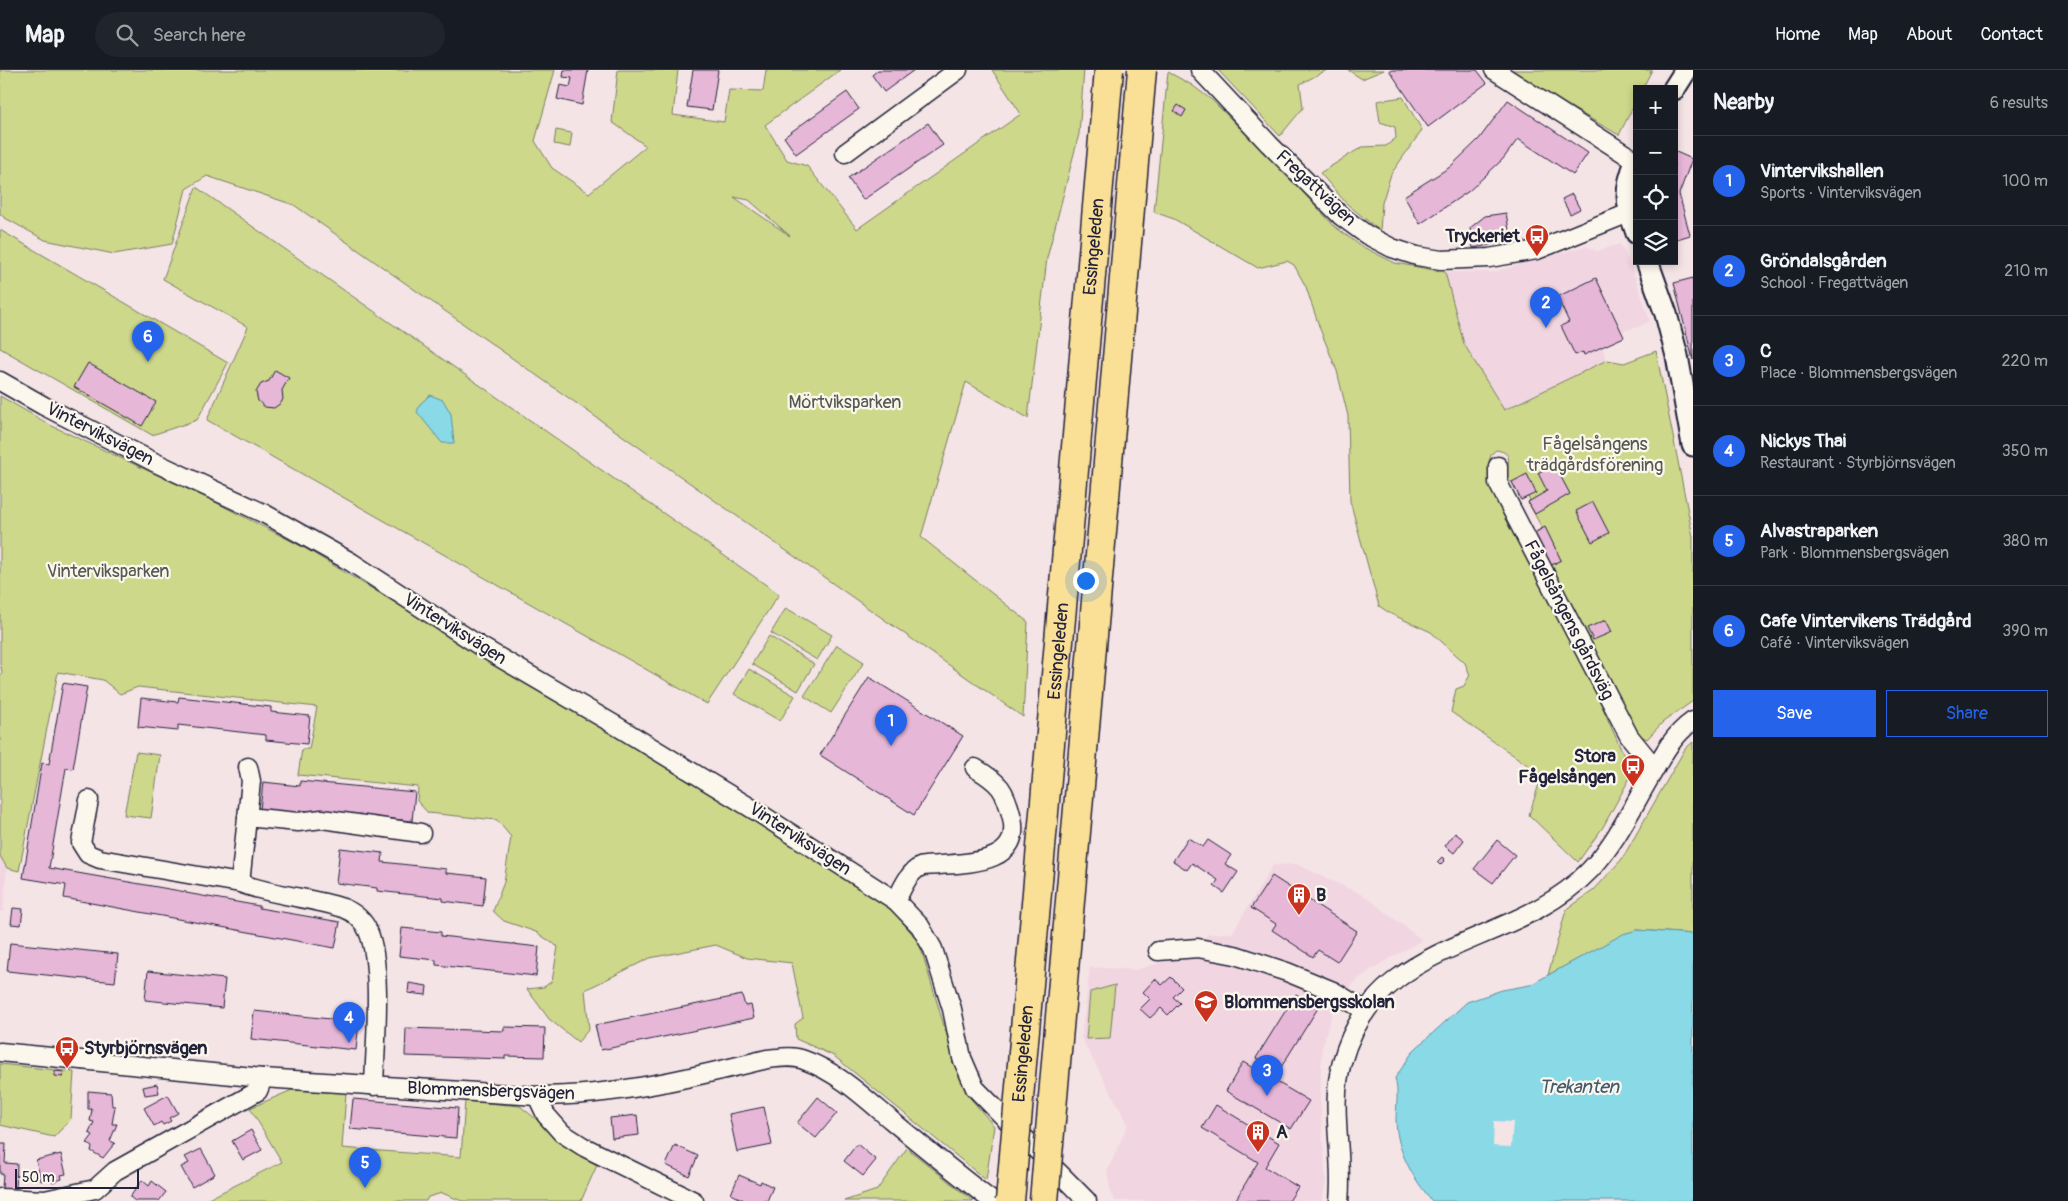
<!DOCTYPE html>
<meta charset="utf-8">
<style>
body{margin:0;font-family:Pangolin,sans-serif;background:#20242c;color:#f1f3f6}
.controls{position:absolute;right:15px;top:15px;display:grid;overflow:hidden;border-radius:0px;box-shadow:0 2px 8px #0003}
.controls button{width:45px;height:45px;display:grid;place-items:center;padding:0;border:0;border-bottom:1px solid #363941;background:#171b24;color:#f1f3f6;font:25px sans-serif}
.scale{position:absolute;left:15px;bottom:12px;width:124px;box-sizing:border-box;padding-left:5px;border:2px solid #22223b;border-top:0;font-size:14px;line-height:18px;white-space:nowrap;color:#22223b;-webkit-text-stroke:4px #fbf7ec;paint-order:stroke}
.you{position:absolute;left:1085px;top:510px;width:18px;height:18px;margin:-12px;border:4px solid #fff;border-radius:50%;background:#1a73e8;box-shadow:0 0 0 8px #1a73e833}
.badge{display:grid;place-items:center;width:32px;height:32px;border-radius:50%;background:#2563eb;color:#fff;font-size:16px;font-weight:700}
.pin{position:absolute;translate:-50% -41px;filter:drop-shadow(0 1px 2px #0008)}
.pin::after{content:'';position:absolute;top:26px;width:18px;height:15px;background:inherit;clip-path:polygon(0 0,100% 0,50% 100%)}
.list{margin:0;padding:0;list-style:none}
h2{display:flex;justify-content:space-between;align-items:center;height:65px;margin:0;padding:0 20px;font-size:21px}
h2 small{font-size:16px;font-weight:400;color:#9ea1a6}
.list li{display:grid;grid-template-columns:32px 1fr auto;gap:15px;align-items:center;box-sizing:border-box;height:90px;padding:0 20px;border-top:1px solid #363941}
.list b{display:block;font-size:19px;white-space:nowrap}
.list p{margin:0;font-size:16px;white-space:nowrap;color:#9ea1a6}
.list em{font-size:16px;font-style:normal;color:#9ea1a6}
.actions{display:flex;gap:10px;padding:15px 20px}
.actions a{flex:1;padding:11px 0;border:1px solid #2563eb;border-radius:0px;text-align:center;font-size:18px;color:#2563eb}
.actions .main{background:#2563eb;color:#fff}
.icon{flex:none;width:28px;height:28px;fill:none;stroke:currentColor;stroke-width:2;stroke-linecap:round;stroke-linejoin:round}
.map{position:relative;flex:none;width:1693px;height:1131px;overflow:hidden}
header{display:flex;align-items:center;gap:30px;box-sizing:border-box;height:70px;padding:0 25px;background:#171b24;border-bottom:1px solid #363941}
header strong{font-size:24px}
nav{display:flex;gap:28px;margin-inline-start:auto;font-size:18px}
.search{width:350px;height:45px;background:#20242c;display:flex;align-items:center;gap:12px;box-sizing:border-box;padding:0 18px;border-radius:28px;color:#9ea1a6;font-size:19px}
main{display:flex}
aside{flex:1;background:#171b24}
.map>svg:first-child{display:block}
.built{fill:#f1d6e2}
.green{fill:#cdd88b;stroke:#787d63;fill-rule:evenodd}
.water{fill:#8ad9e7;stroke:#6090a2}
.pier{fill:#f5e4e6}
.building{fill:#e7b7d8;stroke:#22223b}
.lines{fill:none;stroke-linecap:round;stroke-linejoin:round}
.minor-casing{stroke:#22223b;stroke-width:21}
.tertiary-casing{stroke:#22223b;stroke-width:25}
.minor{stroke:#fbf7ec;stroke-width:18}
.tertiary{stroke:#fbf7ec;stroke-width:21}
.motorway-bridge-casing{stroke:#22223b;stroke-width:31;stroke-linecap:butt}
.motorway-bridge{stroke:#fadf96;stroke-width:28}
.labels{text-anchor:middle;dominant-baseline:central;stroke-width:4.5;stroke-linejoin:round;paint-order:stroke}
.street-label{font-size:18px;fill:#22223b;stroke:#fbf7ec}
.poi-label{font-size:18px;font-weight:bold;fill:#22223b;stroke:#fbf7ec;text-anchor:start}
.park-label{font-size:18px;fill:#555953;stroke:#fbf7ec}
.water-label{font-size:19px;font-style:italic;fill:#41596f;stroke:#fbf7ec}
</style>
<header>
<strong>Map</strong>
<div class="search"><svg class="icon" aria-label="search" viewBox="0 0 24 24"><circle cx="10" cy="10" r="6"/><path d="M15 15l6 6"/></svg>Search here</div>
<nav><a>Home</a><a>Map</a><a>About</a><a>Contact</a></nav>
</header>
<main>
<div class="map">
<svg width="1693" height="1131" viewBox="0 0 1693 1131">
<rect width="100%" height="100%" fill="#f5e4e6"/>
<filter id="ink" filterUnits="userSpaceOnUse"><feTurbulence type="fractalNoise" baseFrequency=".02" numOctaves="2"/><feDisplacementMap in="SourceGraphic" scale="10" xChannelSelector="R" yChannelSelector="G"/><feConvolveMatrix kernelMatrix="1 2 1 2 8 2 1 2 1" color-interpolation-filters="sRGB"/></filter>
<g filter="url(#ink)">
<g class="built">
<path d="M1620 174 1632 198 1650 251 1638 257 1622 261 1624 267 1602 277 1607 290 1504 340 1464 274 1445 202H1493L1586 176 1597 181Z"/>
<path d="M0 786 7 798 3 842H0Z"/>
<path d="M1296 794 1365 826 1422 870 1372 899 1356 911 1334 938 1322 978 1320 1029 1326 1111 1322 1131H1115L1111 1125 1107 1102 1128 1054 1081 968 1090 897 1135 900 1197 882 1207 864 1232 863 1273 795Z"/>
</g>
<g class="green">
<path d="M0 0H555L535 71 552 98 589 123 646 76 612 52 618 0H678L673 45 724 52 729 20 763 21 766 0H840L765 55 787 90 807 96 857 159 1021 44 992 0H1084L1079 64 1047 188 1028 348 966 312 921 467 1028 552 1023 647 294 135 207 106 186 119 172 174 114 184 45 170 5 148 0 144ZM734 127 749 130 790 166Z"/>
<path d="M1218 0H1327L1300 14 1303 38 1280 66Z"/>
<path d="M1348 0H1384L1362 9Z"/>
<path d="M1512 0H1652L1642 19H1637V29L1619 65 1539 19Z"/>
<path d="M1168 2 1192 15 1213 31 1302 121 1334 156 1361 176 1395 193 1445 202 1464 274 1504 340 1607 290 1624 293 1656 281 1693 467V631L1663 652 1647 669 1632 662 1531 465 1542 458 1528 432 1530 430 1528 427 1521 430 1512 412 1506 410C1504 398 1518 383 1496 380 1487 385 1490 396 1489 405L1567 557 1632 704 1603 757 1578 792 1529 745 1542 705 1451 642 1456 619 1464 616 1470 605 1465 593 1431 562 1391 544 1379 536 1350 431 1348 346 1337 301 1320 259 1306 217 1294 195 1287 191 1258 198 1174 149 1154 142Z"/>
<path d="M1403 27 1422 60 1391 104 1382 133 1380 161 1347 134 1320 103 1362 77 1386 76 1396 68 1395 57 1380 52 1377 31Z"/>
<path d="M556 60 572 63 570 77 554 74Z"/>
<path d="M196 117 779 524 707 634 207 350 248 257 163 209Z"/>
<path d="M0 160 228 293 197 350 152 365 0 278Z"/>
<path d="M0 326 52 356 209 429 303 477 686 708 889 836 919 872 956 996 971 1029 994 1056 986 1110 834 986 796 969 795 954 803 948 792 893 747 888 716 875 650 888 585 920 589 959 578 972 549 949 527 919 544 917 552 911 558 877 536 862 504 851 493 841 504 812 511 767 497 750 428 743 417 731 418 717 298 705 302 679H309L317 637 138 617 120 624 103 610 58 602 19 801 7 798 0 786V606L2 602 0 593Z"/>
<path d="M786 538 832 565 817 590 771 563Z"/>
<path d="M769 566 814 594 798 621 752 594Z"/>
<path d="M837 575 864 592 831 643 804 626Z"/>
<path d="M749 599 795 626 780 651 734 624Z"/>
<path d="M1693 672V864L1637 860 1623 865 1548 905 1566 840 1594 820 1622 789 1685 679Z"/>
<path d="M136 682 160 685 151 748 124 745Z"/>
<path d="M1115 915 1110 968 1086 969 1090 922Z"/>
<path d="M0 994 74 1002 71 1049 54 1067 0 1055Z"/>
<path d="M292 1020 346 1023 342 1078 461 1087 465 1031 520 1036 580 1085 597 1095 581 1131H462L442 1123 428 1127 426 1131H204L282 1092 250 1038Z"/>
<path d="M907 1078 973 1131H844L877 1120Z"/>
</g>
<g class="water">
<path d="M430 325 443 330 451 344 454 373H442L417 342 420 334Z"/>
<path d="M1637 860 1693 864V1131H1432C1413 1108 1397 1082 1396 1051 1396 1037 1399 1022 1395 1008L1414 980 1467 932 1502 920 1530 915 1623 864Z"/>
</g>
<path class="pier" d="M1494 1051 1513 1052 1511 1077 1493 1076Z"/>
<g class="building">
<path d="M564 0H588L582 35 557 29 560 15 570 17 572 8 563 7Z"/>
<path d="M693 0H718L712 40 687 37Z"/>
<path d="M878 0H914L884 22 872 5Z"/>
<path d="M1389 0H1477L1487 13 1428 57Z"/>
<path d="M847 22 859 39 796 84 784 67Z"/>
<path d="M1508 30 1588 83 1573 105 1518 69 1503 89 1469 121 1420 154 1404 126 1450 97 1479 69Z"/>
<path d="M1178 35 1186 40 1182 47 1174 41Z"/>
<path d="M928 53 943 75 863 130 848 108Z"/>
<path d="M1674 81 1692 89 1679 124 1690 165 1674 170Z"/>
<path d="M1572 124 1580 139 1570 144 1562 129Z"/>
<path d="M1506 143 1511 171 1473 178 1470 158 1485 146Z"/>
<path d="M1596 208 1624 267 1584 285 1583 282 1575 285 1561 256 1569 252 1557 227Z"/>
<path d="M1693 208V290L1674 213Z"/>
<path d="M88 293 156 332 142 356 74 317Z"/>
<path d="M275 300 289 308 282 320 283 329 281 333 274 338 265 337 258 331 256 322 261 314 269 311Z"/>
<path d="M1554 394 1570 424 1535 444 1528 432 1547 421 1538 403Z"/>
<path d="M1527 404 1536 423 1521 430 1512 412Z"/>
<path d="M1593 432 1609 463 1592 472 1576 441Z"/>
<path d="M1545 457 1561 490 1548 497 1531 465Z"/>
<path d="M1606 550 1612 562 1593 570 1587 558Z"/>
<path d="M869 607 963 666 914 745 820 685Z"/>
<path d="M63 613 87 617 73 699 66 698 49 798 186 822V823L259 836V838L340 852 335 878 64 828 66 815 23 808 42 693 49 694Z"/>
<path d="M179 627 271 637V642L310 646 307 674 266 670V665L178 655V661L138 657 141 628 178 632Z"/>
<path d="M300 711 415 722 412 751 299 740V744L260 740 263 712 300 716Z"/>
<path d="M1455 763 1464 770 1454 783 1445 776Z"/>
<path d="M1188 768 1203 777 1208 770 1231 785 1225 794 1238 802 1224 823 1214 816 1218 810 1192 793 1187 800 1173 791Z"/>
<path d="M1497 770 1515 785 1493 813 1474 799Z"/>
<path d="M340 778 383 783 382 792 446 799V803L486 807 483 836 443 831V828L377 821V818L336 813Z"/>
<path d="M1442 787 1445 790 1440 795 1437 792Z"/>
<path d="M1272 806 1357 861 1337 892 1318 880 1313 887 1272 860 1276 854 1251 838Z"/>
<path d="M13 838 23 839 21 855 11 854Z"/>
<path d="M402 858 441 862V866L539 877 536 906 436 895V890L399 886Z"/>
<path d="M10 873 118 884 115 912 7 901Z"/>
<path d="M148 901 225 909 222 938 145 930Z"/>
<path d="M1171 907 1182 918 1173 927 1180 933 1168 945 1161 938 1150 948 1140 939 1150 929 1143 922 1155 909 1162 915Z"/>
<path d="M409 913 427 916 426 925 408 923Z"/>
<path d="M1296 924 1318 938 1278 1002 1256 988Z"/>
<path d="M742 925 745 936 751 935 754 948 601 980 595 955Z"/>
<path d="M254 941 359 952 356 980 251 969Z"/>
<path d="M504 957 545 958 544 987 505 986V989L405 986 406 958 504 961Z"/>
<path d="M1243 992 1309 1031 1291 1059 1226 1021Z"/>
<path d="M55 1001 64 1002 63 1007 55 1006Z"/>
<path d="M157 1014 159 1023 145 1025 143 1017Z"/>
<path d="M88 1021 111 1023 112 1036H115L112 1054H117L110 1071 115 1073 103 1088 91 1081 92 1077 87 1073 93 1065 89 1063 94 1052 90 1051 92 1039H88Z"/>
<path d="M168 1025 178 1043 169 1048 171 1051 163 1055 161 1052 154 1056 144 1038Z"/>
<path d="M818 1027 837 1043 816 1068 797 1053Z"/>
<path d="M353 1029 458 1038 456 1068 350 1059Z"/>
<path d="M1216 1035 1279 1073 1265 1097 1298 1117 1289 1131H1235L1258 1092 1202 1058Z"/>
<path d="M764 1037 772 1075 737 1082 729 1044Z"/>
<path d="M637 1045 639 1065 612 1068 610 1048Z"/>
<path d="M251 1060 262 1080 243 1090 232 1071Z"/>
<path d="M0 1074H6L5 1093 17 1094 16 1119H2L3 1104H0Z"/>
<path d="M857 1074 876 1090 863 1106 844 1091Z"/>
<path d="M675 1075 698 1086 689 1106 666 1095Z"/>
<path d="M201 1079 215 1104 192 1117 181 1097 189 1093 185 1087Z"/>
<path d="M61 1084 66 1104 61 1105 62 1109 52 1112 51 1108 41 1111 36 1090Z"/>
<path d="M739 1105 760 1114 761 1111 773 1117 767 1131H746L731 1124Z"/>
<path d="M142 1110 149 1116 152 1111 166 1122 159 1131H135L130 1127Z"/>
</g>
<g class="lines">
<g class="minor-casing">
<g id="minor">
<path d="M1200 0 1269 74 1341 146 1367 165 1392 178 1417 186 1441 190 1489 188 1537 180 1629 143"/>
<path d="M1494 0 1636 91"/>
<path d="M845 83 958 0"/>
<path d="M0 311 44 336 154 392 265 444 351 492 480 576 615 655 756 741 896 831 920 856 933 879 952 939 962 988 975 1018 1087 1131"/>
<path d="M1498 396V413L1629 666 1655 698"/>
<path d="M89 730 81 773 88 784 100 789 240 813C273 826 310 827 343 838 354 842 364 851 368 861 383 895 375 977 374 1016"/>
<path d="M247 747 298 752 322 749 421 763"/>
<path d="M240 813 251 711 248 697"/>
<path d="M896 831C902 819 908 803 920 797 925 795 934 796 939 795 970 793 1022 793 1012 748 1005 719 1000 713 975 698"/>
<path d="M1158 881 1198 878 1235 885 1287 902 1333 921 1364 940"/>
<path d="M0 982 263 1008 537 1026C617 1026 690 1008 767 989 779 988 792 985 804 990 838 1002 865 1028 891 1050 925 1078 958 1105 992 1131"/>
<path d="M537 1026 546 1045 562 1063 584 1077 694 1131"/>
<path d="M0 1128 45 1130 95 1119 115 1101 258 1021 263 1008"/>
<path d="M1339 1131C1344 1085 1329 1037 1342 992 1377 864 1513 881 1590 800 1616 773 1633 736 1652 704 1663 684 1674 664 1693 651"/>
</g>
</g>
<g class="tertiary-casing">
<g id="tertiary">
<path d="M1674 19 1686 0"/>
<path d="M1637 90C1624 119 1626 134 1637 163"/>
<path d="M1647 191 1666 244 1677 286 1693 375"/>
</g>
</g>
<use href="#minor" class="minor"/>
<use href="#tertiary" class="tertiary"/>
<g class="motorway-bridge-casing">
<g id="motorway-bridge">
<path id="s1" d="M1010 1131 1109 0"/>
<path d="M1044 1131 1142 0"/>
</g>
</g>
<use href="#motorway-bridge" class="motorway-bridge"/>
</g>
</g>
<defs>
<g id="bus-pin" transform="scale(1.25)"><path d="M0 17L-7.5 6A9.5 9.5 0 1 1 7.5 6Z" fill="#c8321e" stroke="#fbf7ec"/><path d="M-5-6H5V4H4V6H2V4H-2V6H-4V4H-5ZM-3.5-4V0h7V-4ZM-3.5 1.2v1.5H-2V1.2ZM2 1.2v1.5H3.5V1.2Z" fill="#fff"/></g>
<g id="building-pin" transform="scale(1.25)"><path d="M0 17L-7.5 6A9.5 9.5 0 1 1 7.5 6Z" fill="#c8321e" stroke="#fbf7ec"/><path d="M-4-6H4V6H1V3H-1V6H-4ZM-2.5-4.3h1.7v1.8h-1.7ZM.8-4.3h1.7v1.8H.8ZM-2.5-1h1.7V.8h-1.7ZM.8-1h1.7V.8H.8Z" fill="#fff"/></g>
<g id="school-pin" transform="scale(1.25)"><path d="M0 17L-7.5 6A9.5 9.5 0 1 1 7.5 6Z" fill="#c8321e" stroke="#fbf7ec"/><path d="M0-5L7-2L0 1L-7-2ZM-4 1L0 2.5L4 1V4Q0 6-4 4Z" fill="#fff"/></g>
</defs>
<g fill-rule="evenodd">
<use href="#bus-pin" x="1537" y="166"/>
<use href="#bus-pin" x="1633" y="696"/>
<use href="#building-pin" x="1299" y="825"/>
<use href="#school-pin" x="1206" y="932"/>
<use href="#bus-pin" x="67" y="978"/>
<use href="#building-pin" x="1258" y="1062"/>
</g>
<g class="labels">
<g class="street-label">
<text transform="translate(1316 118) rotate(43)">Fregattvägen</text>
<text stroke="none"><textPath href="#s1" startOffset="958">Essingeleden</textPath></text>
<text transform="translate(100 364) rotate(27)">Vinterviksvägen</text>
<text transform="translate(1569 550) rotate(63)">Fågelsångens gårdsväg</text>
<text transform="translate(455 559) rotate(32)">Vinterviksvägen</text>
<text stroke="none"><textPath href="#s1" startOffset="552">Essingeleden</textPath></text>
<text transform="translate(800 769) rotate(33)">Vinterviksvägen</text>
<text stroke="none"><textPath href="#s1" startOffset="148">Essingeleden</textPath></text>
<text transform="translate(491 1021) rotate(2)">Blommensbergsvägen</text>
</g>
<g class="poi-label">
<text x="1520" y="166" text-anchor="end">Tryckeriet</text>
<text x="1616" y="686" text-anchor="end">Stora<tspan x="1616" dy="21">Fågelsången</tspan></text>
<text x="1316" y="825">B</text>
<text x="1224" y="932">Blommensbergsskolan</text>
<text x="84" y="978">Styrbjörnsvägen</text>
<text x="1276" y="1062">A</text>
</g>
<g class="park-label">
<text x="845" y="332">Mörtviksparken</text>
<text x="1595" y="374">Fågelsångens<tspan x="1595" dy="21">trädgårdsförening</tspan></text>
<text x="108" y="501">Vinterviksparken</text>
</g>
<g class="water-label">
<text x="1579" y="1017">Trekanten</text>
</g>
</g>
</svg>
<div class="controls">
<button>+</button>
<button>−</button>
<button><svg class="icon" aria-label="locate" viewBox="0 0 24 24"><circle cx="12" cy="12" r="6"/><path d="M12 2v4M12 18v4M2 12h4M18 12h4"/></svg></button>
<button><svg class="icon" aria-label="layers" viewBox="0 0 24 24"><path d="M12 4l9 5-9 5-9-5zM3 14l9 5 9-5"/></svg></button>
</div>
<div class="scale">50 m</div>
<div class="you"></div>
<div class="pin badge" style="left:891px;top:676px">1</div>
<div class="pin badge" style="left:1546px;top:258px">2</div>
<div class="pin badge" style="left:1267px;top:1026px">3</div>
<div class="pin badge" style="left:349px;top:973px">4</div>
<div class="pin badge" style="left:365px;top:1118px">5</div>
<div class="pin badge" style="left:148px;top:292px">6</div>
</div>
<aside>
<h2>Nearby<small>6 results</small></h2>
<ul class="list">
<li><span class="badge">1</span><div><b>Vintervikshallen</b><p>Sports · Vinterviksvägen</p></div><em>100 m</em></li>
<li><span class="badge">2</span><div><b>Gröndalsgården</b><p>School · Fregattvägen</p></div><em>210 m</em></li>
<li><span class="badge">3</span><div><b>C</b><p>Place · Blommensbergsvägen</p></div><em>220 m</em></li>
<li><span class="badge">4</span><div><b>Nickys Thai</b><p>Restaurant · Styrbjörnsvägen</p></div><em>350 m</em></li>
<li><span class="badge">5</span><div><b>Alvastraparken</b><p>Park · Blommensbergsvägen</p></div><em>380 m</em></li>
<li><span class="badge">6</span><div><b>Cafe Vintervikens Trädgård</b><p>Café · Vinterviksvägen</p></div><em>390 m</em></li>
</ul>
<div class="actions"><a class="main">Save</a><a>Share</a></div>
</aside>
</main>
